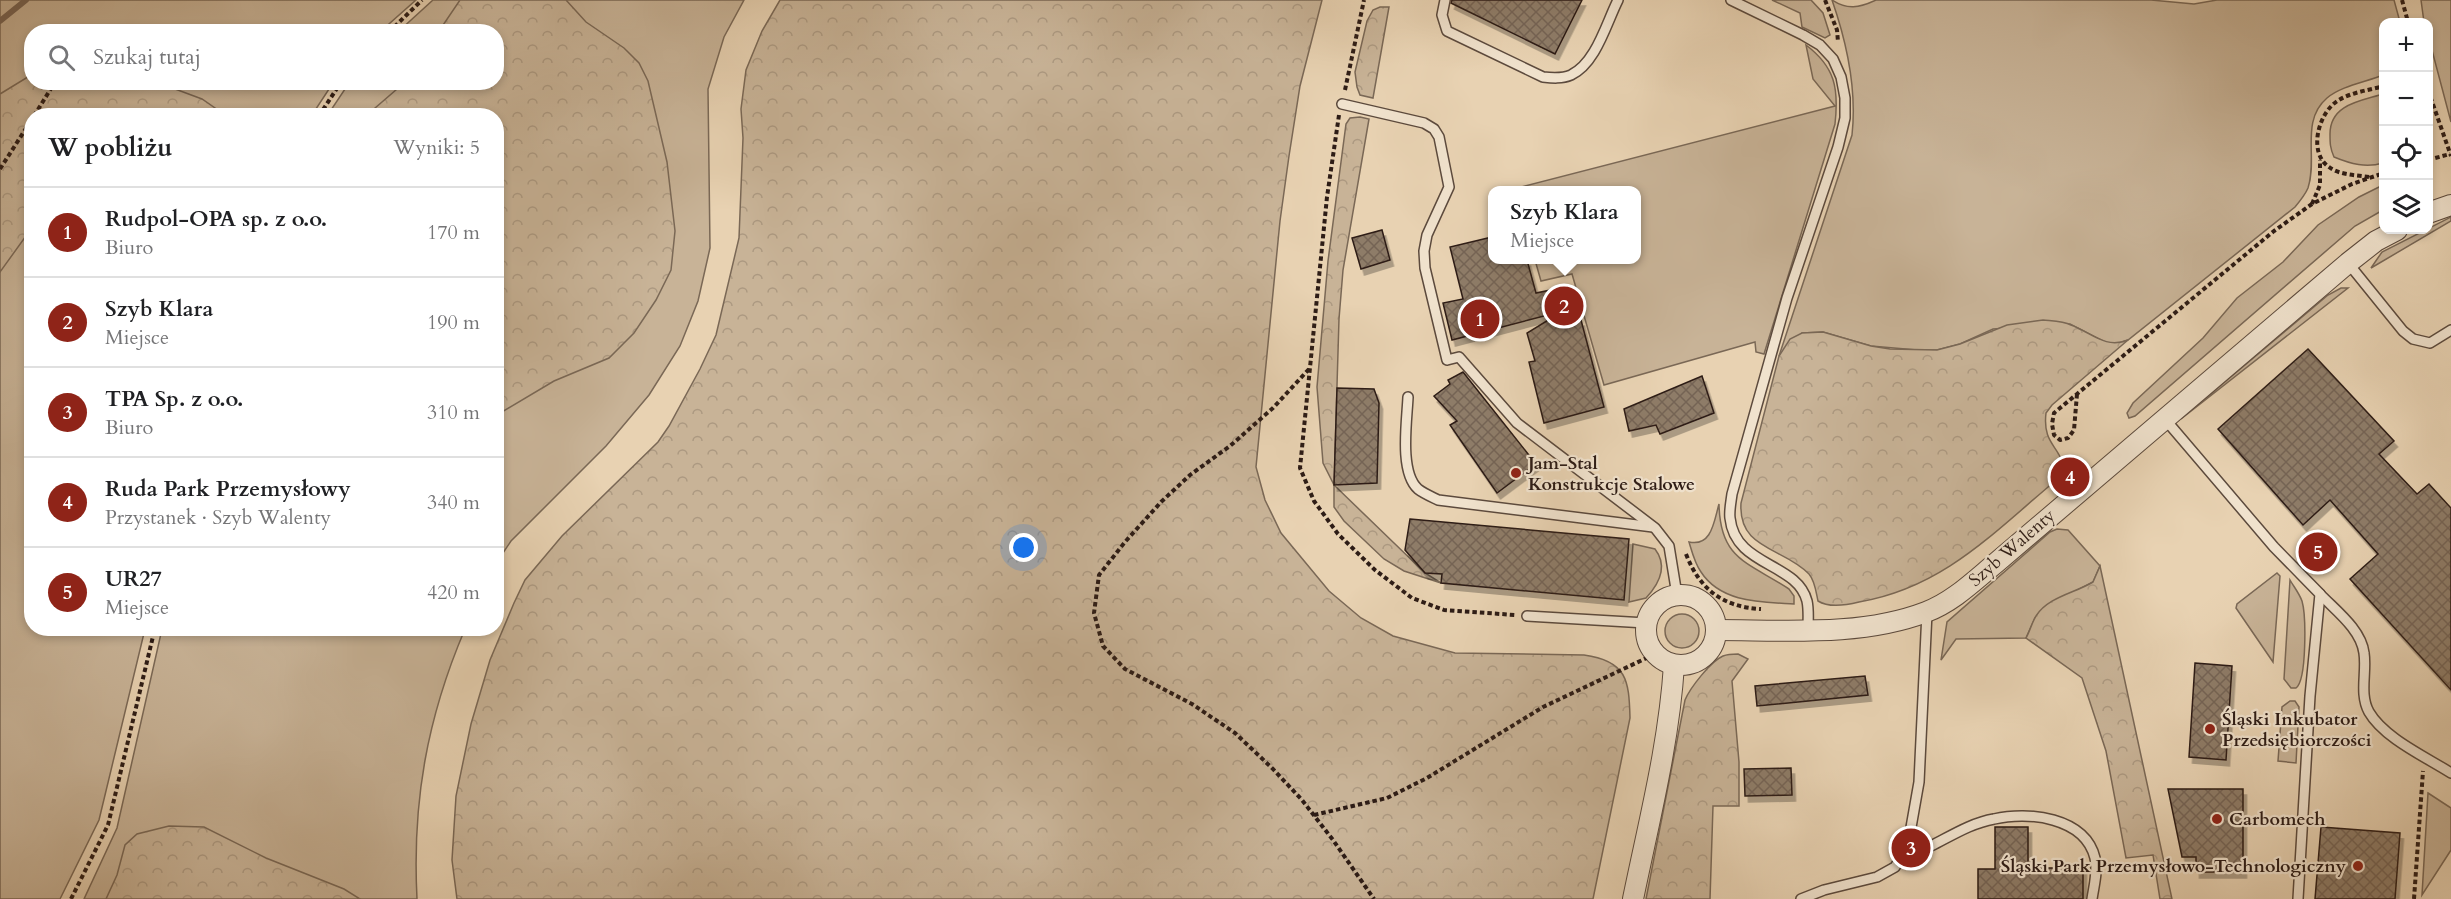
<!DOCTYPE html>
<html lang="pl">
<meta charset="utf-8">
<style>
body{margin:0;font-family:Cardo,serif;background:#f2f2f2;color:#202124}
.controls{position:absolute;right:18px;top:18px;display:grid;overflow:hidden;border-radius:12px;box-shadow:0 3px 9px #0003}
.controls button{width:54px;height:54px;display:grid;place-items:center;padding:0;border:0;border-bottom:2px solid #e0e0e0;background:#fff;color:#202124;font:30px sans-serif}
.you{position:absolute;left:1024px;top:548px;width:21px;height:21px;margin:-15px;border:4px solid #fff;border-radius:50%;background:#1a73e8;box-shadow:0 0 0 9px #1a73e833}
.badge{display:grid;place-items:center;width:39px;height:39px;border-radius:50%;background:#8f2418;color:#fff;font-size:20px;font-weight:700}
.pin{position:absolute;translate:-50% -50%;border:3px solid #fff;box-shadow:0 2px 6px #0006}
.popup{position:absolute;left:1488px;top:186px;width:153px;height:78px;box-sizing:border-box;display:grid;place-content:center;border-radius:12px;background:#fff;filter:drop-shadow(0 2px 4px #0005);font-size:20px;white-space:nowrap;color:#757577}
.popup b{font-size:22px;color:#202124}
.popup::after{content:'';position:absolute;left:50%;top:100%;margin-left:-12px;border:12px solid transparent;border-top-color:#fff}
.list{margin:0;padding:0;list-style:none}
h2{display:flex;justify-content:space-between;align-items:center;height:78px;margin:0;padding:0 24px;font-size:26px}
h2 small{font-size:20px;font-weight:400;color:#757577}
.list li{display:grid;grid-template-columns:39px 1fr auto;gap:18px;align-items:center;box-sizing:border-box;height:90px;padding:0 24px;border-top:2px solid #e0e0e0}
.list b{display:block;font-size:22px;white-space:nowrap}
.list p{margin:0;font-size:20px;white-space:nowrap;color:#757577}
.list em{font-size:20px;font-style:normal;color:#757577}
.icon{flex:none;width:33px;height:33px;fill:none;stroke:currentColor;stroke-width:2;stroke-linecap:round;stroke-linejoin:round}
.map{position:relative;flex:none;width:2451px;height:899px;overflow:hidden}
.search{position:absolute;background:#fff;box-shadow:0 3px 9px #0003;left:24px;top:24px;width:480px;height:66px;display:flex;align-items:center;gap:15px;box-sizing:border-box;padding:0 21px;border-radius:24px;color:#757577;font-size:22px}
.panel{position:absolute;background:#fff;box-shadow:0 3px 9px #0003;left:24px;top:108px;width:480px;height:528px;border-radius:24px}
.map>svg:first-child{display:block}
.green{fill:#c8b397;stroke:#7a6856;stroke-width:1.5}
.forest{fill:url(#forest-crowns);stroke:#7a6856;stroke-width:1.5}
.lines{fill:none;stroke-linecap:round;stroke-linejoin:round}
.stream{stroke:#776454;stroke-width:6}
.building{fill:url(#building-cross-hatch);stroke:#2d1c16;stroke-width:1.5;filter:url(#shadow)}
.service-casing{stroke:#5c4a3d;stroke-width:12}
.minor-casing{stroke:#5c4a3d;stroke-width:22}
.path{stroke:#2d1c16;stroke-width:4;stroke-dasharray:4.5 3;stroke-linecap:butt}
.service{stroke:#f0e2cd;stroke-width:9}
.minor{stroke:#f0e2cd;stroke-width:20}
.poi-dot{fill:#8f2418;stroke:#f0e2cd;stroke-width:2}
.labels{text-anchor:middle;dominant-baseline:central;stroke-width:4.5;stroke-linejoin:round;paint-order:stroke}
.poi-label{font-size:18px;font-weight:bold;fill:#2d1c16;stroke:#f0e2cd;text-anchor:start}
.street-label{font-size:18px;fill:#2d1c16;stroke:#f0e2cd}
</style>
<div class="map">
<svg width="2451" height="899" viewBox="0 0 2451 899">
<defs>
<pattern id="forest-crowns" width="20" height="18" patternUnits="userSpaceOnUse" patternTransform="scale(1.5)"><rect width="20" height="18" fill="#c8b397"/><path d="M2 6a3 3 0 1 1 6 0M12 15a3 3 0 1 1 6 0" fill="none" stroke="#ac9981"/></pattern>
<pattern id="building-cross-hatch" width="8" height="8" patternUnits="userSpaceOnUse" patternTransform="scale(1.5)"><rect width="8" height="8" fill="#8e7b67"/><path d="M0 0l8 8M0 8l8-8" fill="none" stroke="#746454"/></pattern>
<filter id="shadow"><feDropShadow dx="3.5" dy="6" stdDeviation="0" flood-color="#0004"/></filter>
</defs>
<rect width="100%" height="100%" fill="#e8d2b2"/>
<filter id="stains"><feTurbulence type="fractalNoise" baseFrequency=".00333" numOctaves="4"/><feColorMatrix values="0 0 0 0 .2 0 0 0 0 .09 0 0 0 0 .02 0 0 0 .5 -.17"/></filter>
<radialGradient id="worn" r=".72"><stop offset=".6" stop-color="#630" stop-opacity="0"/><stop offset="1" stop-color="#630" stop-opacity=".3"/></radialGradient>
<g class="green">
<path d="M0 0H416L381 31 32 32V82L333 83 312 115 32 116V628L145 629 99 820 60 899H0Z"/>
<path d="M433 0H744L724 37 708 89 710 248 698 301 680 346 649 395 606 446 511 541 497 562 496 116H327L349 83 496 82V32L399 31Z"/>
<path d="M1772 0H1811L1823 13 1830 35 1825 38 1802 27 1800 13Z"/>
<path d="M1832 0C1847 10 1859 8 1876 0H2151L2194 4 2217 0H2394L2400 22H2384L2383 75C2366 82 2341 86 2327 98 2300 121 2318 158 2308 188 2305 195 2300 201 2295 207L2128 340 2119 343H2107L2070 324 1993 329 1960 344 1937 350H1917L1871 346 1823 332 1802 333 1779 356 1852 135C1857 90 1847 43 1832 0Z"/>
<path d="M2421 0H2451V122L2429 39 2428 22H2424Z"/>
<path d="M1806 45C1835 67 1839 88 1835 124L1764 354 1756 352 1755 342 1604 385 1572 274 1541 281 1535 260H1636V190H1521V187L1835 106 1813 79Z"/>
<path d="M2383 94V163C2366 168 2351 164 2334 157 2330 148 2330 143 2330 134 2330 104 2361 101 2383 94Z"/>
<path d="M2383 185V210L2355 226 2135 416 2129 418 2127 413 2133 403 2203 338 2237 298 2283 262 2318 225 2359 197Z"/>
<path d="M2451 217V221L2371 268 2382 252Z"/>
<path d="M2341 288H2348L2181 419 2328 295Z"/>
<path d="M1719 504C1720 560 1748 562 1789 589L1794 596V604C1762 602 1721 603 1701 572 1695 564 1692 552 1689 542 1712 547 1714 521 1719 504Z"/>
<path d="M2057 529 2068 530 2100 566 2093 582 2072 593 2035 618 2026 638 1956 639 1941 660 1947 622 2050 532Z"/>
<path d="M1633 544 1655 549C1668 566 1660 583 1646 598L1629 602Z"/>
<path d="M2277 573 2280 576 2273 662 2236 608 2237 604Z"/>
<path d="M2290 580C2294 587 2299 593 2302 601 2306 615 2307 680 2296 688H2291L2284 679Z"/>
<circle cx="1682" cy="631" r="17"/>
<path d="M162 629H465C427 718 412 802 417 899H84L117 828Z"/>
<path d="M2290 701H2295L2299 707 2296 763 2278 761 2282 707Z"/>
<path d="M2428 793 2451 808V850L2422 895Z"/>
</g>
<g class="forest">
<path d="M460 0H566L586 22 624 48 639 63 648 81 667 162 675 231 671 270 656 300 634 333 609 358 554 381 497 415 496 116 367 115 404 83 496 82V32L439 31Z"/>
<path d="M780 0H1322L1300 86 1289 156 1280 221 1256 467 1265 500 1281 533 1329 591 1361 618 1393 636 1455 653 1584 655C1627 661 1629 680 1630 718L1593 899H457L452 860 456 796 471 724 490 660 514 603 525 580 562 536 658 442 669 426 700 369 716 335 739 238 743 138 741 109 746 70 762 31Z"/>
<path d="M1380 7H1389L1373 98 1360 95 1357 87 1355 72 1367 21 1373 10Z"/>
<path d="M31 75 32 82 159 83 202 99 225 115 32 116 31 229 0 272V94Z"/>
<path d="M1360 117 1369 119 1343 270 1339 319 1334 485 1425 573 1441 583 1404 571 1384 559 1344 521 1334 507V485L1323 463 1317 387 1328 261 1346 124 1350 118Z"/>
<path d="M2043 320C2052 321 2063 321 2071 325 2092 333 2105 349 2128 340L2052 405 2046 413C2042 447 2063 446 2063 471L2054 482C1992 534 1942 588 1859 602 1847 605 1829 608 1818 601 1816 592 1815 581 1809 574 1783 547 1738 550 1741 503L1779 356 1790 339 1802 333 1823 332 1871 346 1890 349 1937 350 1960 344 2007 325Z"/>
<path d="M2100 566 2172 899H2160L2153 855 2126 858 2106 751 2082 678 2026 638C2030 631 2032 622 2036 616 2048 597 2075 593 2093 582Z"/>
<path d="M1738 654 1748 659 1732 681 1739 762V806H1713L1710 899H1646L1685 700C1690 688 1711 661 1723 656 1728 654 1734 654 1738 654Z"/>
<path d="M169 826 204 827 266 858 344 889 360 899H106L117 875 125 845 137 834Z"/>
</g>
<g class="lines">
<path class="stream" d="M0 21 26 0"/>
</g>
<g class="building">
<path d="M1452 0H1582L1555 54 1451 3Z"/>
<path d="M1382 230 1390 260 1361 269 1352 238Z"/>
<path d="M1492 237V260H1527L1536 293 1565 287 1574 322 1581 320 1604 407 1544 423 1529 362 1535 361 1527 333 1563 311 1452 340 1443 303 1463 299 1450 247Z"/>
<path d="M2308 349 2394 441 2379 454 2417 494 2429 484 2451 508V690L2350 579 2378 554 2330 500 2303 525 2218 429Z"/>
<path d="M1463 372 1536 464 1497 493 1450 425 1457 421 1434 396 1450 384 1448 380Z"/>
<path d="M1702 376 1714 413 1660 434 1656 425 1629 431 1624 409Z"/>
<path d="M1337 388 1374 389 1379 403 1377 483 1334 485Z"/>
<path d="M1410 519 1629 539 1624 600 1441 583 1442 574 1425 573 1405 550Z"/>
<path d="M2319 540 2329 553 2318 563 2307 551Z"/>
<path d="M2195 663 2232 666 2226 760 2189 757Z"/>
<path d="M1865 676 1868 695 1757 706 1755 686Z"/>
<path d="M1791 768 1792 795 1745 796 1744 769Z"/>
<path d="M2168 789H2243V872H2196V857H2182Z"/>
<path d="M1995 827H2028V868H2083V899H1978V869H1995Z"/>
<path d="M2321 827 2400 833 2395 899H2315Z"/>
</g>
<g class="lines">
<g class="service-casing">
<g id="service">
<path d="M1445 0 1442 15 1447 31 1543 77C1552 78 1562 79 1571 75 1596 63 1606 24 1618 0"/>
<path d="M1731 0 1803 35 1820 45 1833 59 1841 77 1845 98V118L1838 147 1787 298 1732 494C1731 502 1729 511 1730 518 1735 567 1797 562 1807 601 1809 610 1808 620 1808 629"/>
<path d="M1342 104 1424 123 1434 129 1439 137 1449 187 1427 235 1424 251 1425 268 1447 360 1459 357 1517 423 1655 528 1669 546 1677 595"/>
<path d="M2348 263 2403 331 2413 339 2430 343 2451 330"/>
<path d="M1408 397C1407 421 1399 472 1418 489 1423 493 1432 497 1438 500L1653 527"/>
<path d="M2164 418 2274 547 2320 594 2310 696 2298 899"/>
<path d="M2320 594C2335 610 2361 629 2364 653 2367 672 2359 694 2369 712 2384 738 2426 757 2451 773"/>
<path d="M1527 616 1646 623"/>
<path d="M1910 833 1924 847 1931 846C1951 836 1971 823 1994 819 2028 811 2085 817 2095 858 2098 872 2094 885 2092 899"/>
<path d="M1801 899 1824 890 1877 877 1895 867 1901 857 1910 833 1919 782 1927 612"/>
</g>
</g>
<g class="minor-casing">
<g id="minor">
<path d="M2428 213 2451 205"/>
<circle cx="1681" cy="630" r="35"/>
<path d="M1716 630C1784 630 1861 637 1926 612 1953 602 1975 580 1997 562L2348 263 2376 241 2397 230"/>
<path d="M1633 899C1649 821 1669 744 1674 665"/>
</g>
</g>
<g class="path">
<path d="M1825 0 1837 30 1838 42"/>
<path d="M2402 0 2408 22"/>
<path d="M389 32 422 0"/>
<path d="M1345 90 1364 0"/>
<path d="M2428 90 2451 156"/>
<path d="M1339 115 1327 197 1300 468 1314 501 1338 534 1375 570 1412 598 1444 610 1515 615"/>
<path d="M34 116 55 82"/>
<path d="M319 116 341 82"/>
<path d="M2428 160 2450 154"/>
<path d="M0 169 32 119"/>
<path d="M2369 177C2356 175 2339 175 2329 167 2307 152 2319 111 2339 100 2352 92 2370 90 2384 86"/>
<path d="M2312 204 2320 185V160"/>
<path d="M1309 369 1273 408 1230 446 1190 475 1161 502 1125 542 1099 575 1094 613 1103 646 1125 669 1192 704 1235 733 1273 769 1302 800 1333 840 1374 899"/>
<path d="M2077 394 2074 430 2068 438 2060 440 2054 435 2052 424 2054 413 2274 231 2312 204 2352 184 2384 173"/>
<path d="M1686 554C1700 590 1723 607 1761 609"/>
<path d="M1314 815 1387 798 1427 778 1543 707 1655 654"/>
<path d="M71 899 108 825 155 628"/>
<path d="M2414 899 2423 771"/>
</g>
<use href="#service" class="service"/>
<use href="#minor" class="minor"/>
</g>
<g class="poi-dot">
<circle cx="1516" cy="473" r="6"/>
<circle cx="2210" cy="729" r="6"/>
<circle cx="2217" cy="819" r="6"/>
<circle cx="2358" cy="866" r="6"/>
</g>
<g class="labels">
<g class="poi-label">
<text x="1528" y="463">Jam-Stal<tspan x="1528" dy="21">Konstrukcje Stalowe</tspan></text>
<text x="2222" y="719">Śląski Inkubator<tspan x="2222" dy="21">Przedsiębiorczości</tspan></text>
<text x="2229" y="819">Carbomech</text>
<text x="2346" y="866" text-anchor="end">Śląski Park Przemysłowo-Technologiczny</text>
</g>
<g class="street-label">
<text transform="translate(2012 548) rotate(-41)">Szyb Walenty</text>
</g>
</g>
<rect width="100%" height="100%" filter="url(#stains)"/>
<rect width="100%" height="100%" fill="url(#worn)"/>
</svg>
<div class="controls">
<button>+</button>
<button>−</button>
<button><svg class="icon" aria-label="locate" viewBox="0 0 24 24"><circle cx="12" cy="12" r="6"/><path d="M12 2v4M12 18v4M2 12h4M18 12h4"/></svg></button>
<button><svg class="icon" aria-label="layers" viewBox="0 0 24 24"><path d="M12 4l9 5-9 5-9-5zM3 14l9 5 9-5"/></svg></button>
</div>
<div class="you"></div>
<div class="pin badge" style="left:1480px;top:319px">1</div>
<div class="pin badge" style="left:1564px;top:306px">2</div>
<div class="popup"><b>Szyb Klara</b>Miejsce</div>
<div class="pin badge" style="left:1911px;top:848px">3</div>
<div class="pin badge" style="left:2070px;top:477px">4</div>
<div class="pin badge" style="left:2318px;top:552px">5</div>
<div class="search"><svg class="icon" aria-label="search" viewBox="0 0 24 24"><circle cx="10" cy="10" r="6"/><path d="M15 15l6 6"/></svg>Szukaj tutaj</div>
<section class="panel">
<h2>W pobliżu<small>Wyniki: 5</small></h2>
<ul class="list">
<li><span class="badge">1</span><div><b>Rudpol-OPA sp. z o.o.</b><p>Biuro</p></div><em>170 m</em></li>
<li><span class="badge">2</span><div><b>Szyb Klara</b><p>Miejsce</p></div><em>190 m</em></li>
<li><span class="badge">3</span><div><b>TPA Sp. z o.o.</b><p>Biuro</p></div><em>310 m</em></li>
<li><span class="badge">4</span><div><b>Ruda Park Przemysłowy</b><p>Przystanek · Szyb Walenty</p></div><em>340 m</em></li>
<li><span class="badge">5</span><div><b>UR27</b><p>Miejsce</p></div><em>420 m</em></li>
</ul>
</section>
</div>
